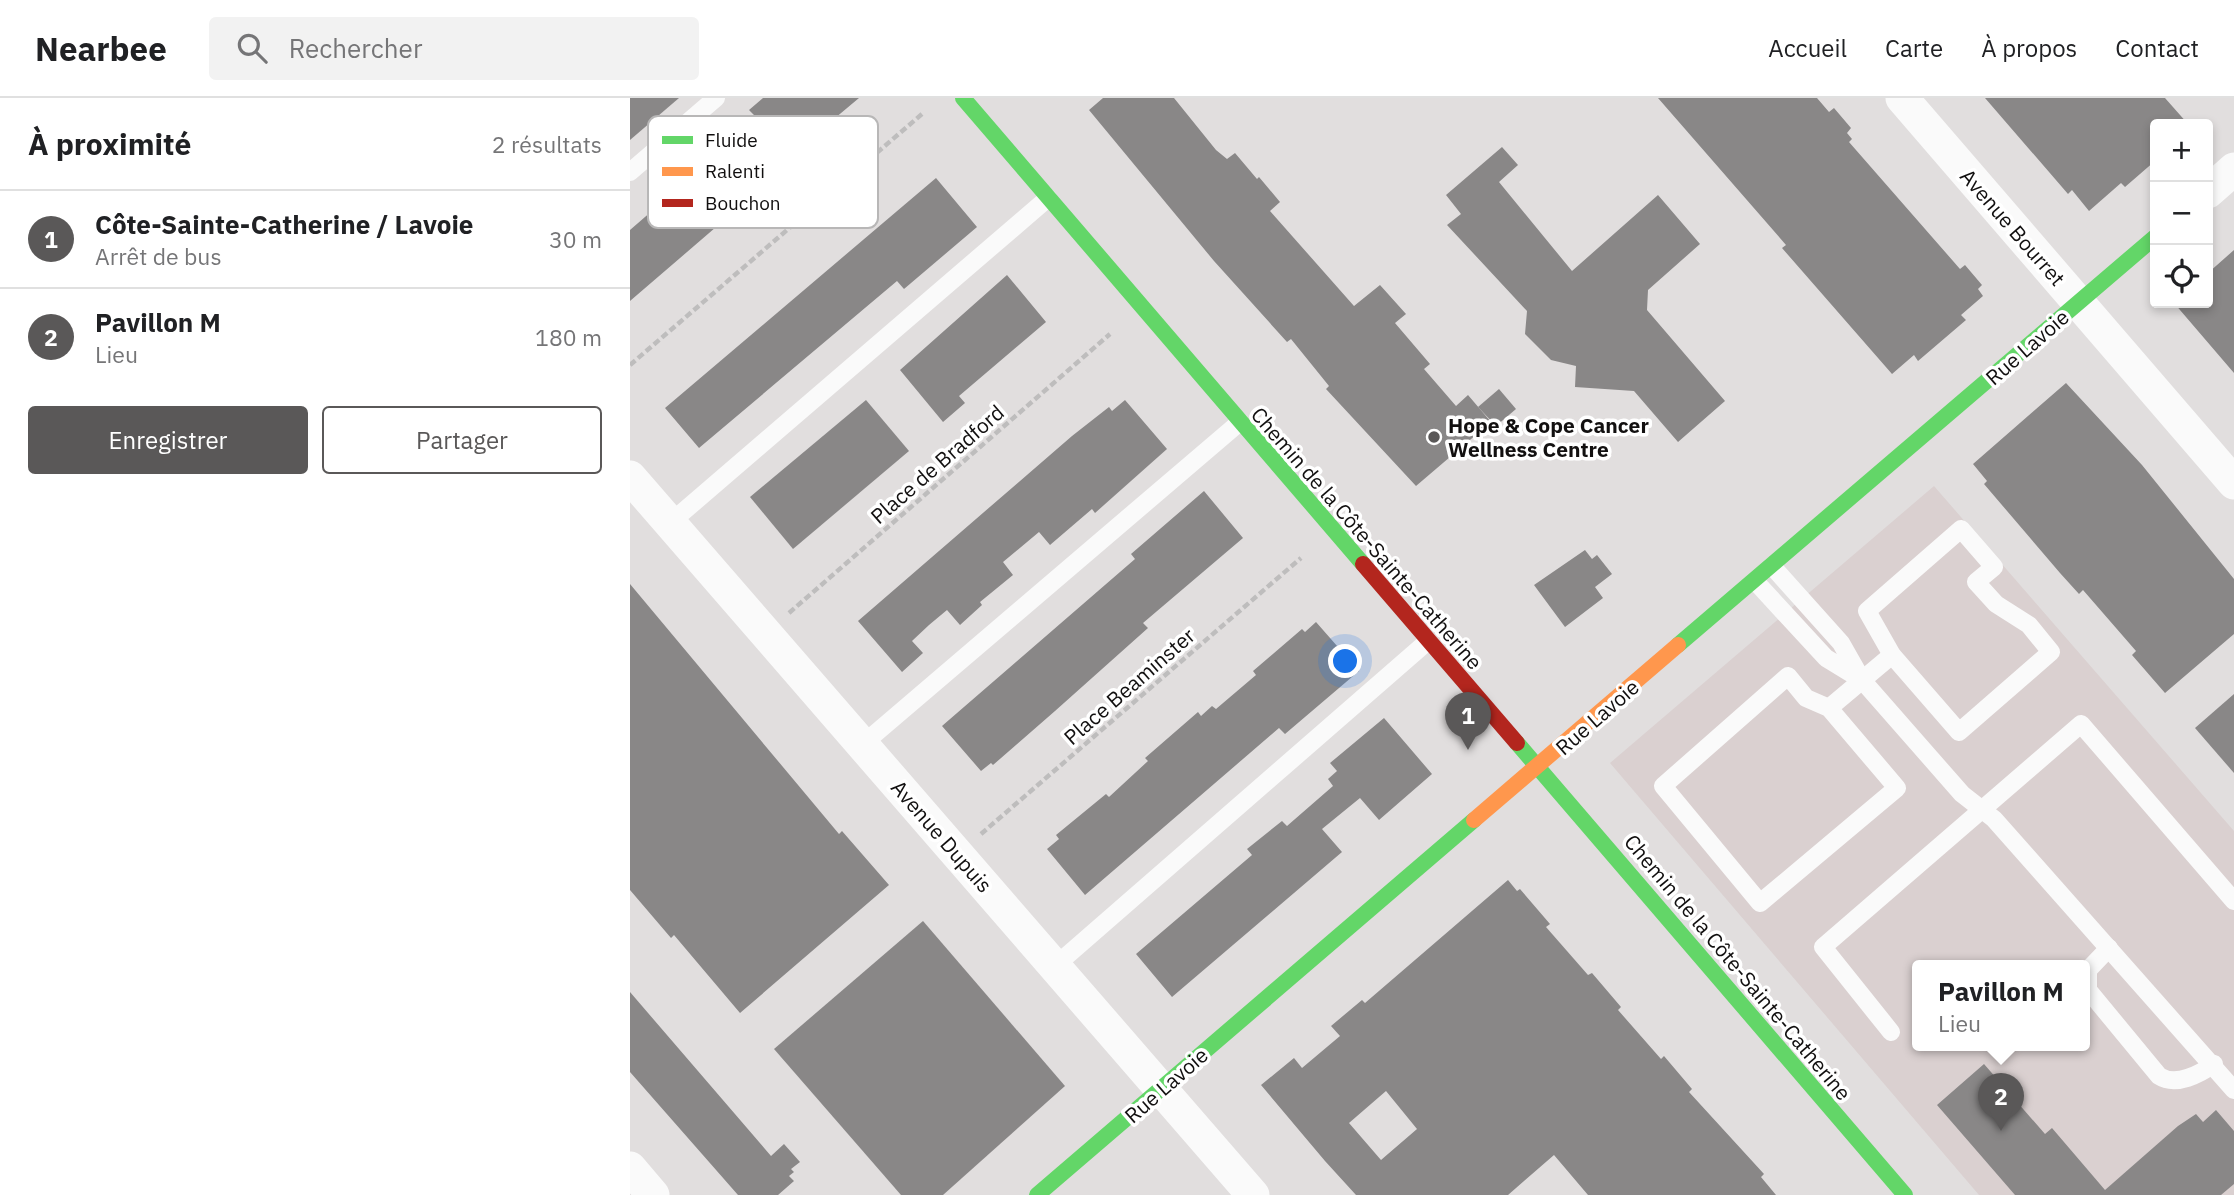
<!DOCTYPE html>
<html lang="fr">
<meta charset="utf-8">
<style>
body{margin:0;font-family:"IBM Plex Sans",sans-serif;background:#f2f2f2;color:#202124}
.controls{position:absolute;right:21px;top:21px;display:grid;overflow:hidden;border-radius:7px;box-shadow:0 4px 10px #0003}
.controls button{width:63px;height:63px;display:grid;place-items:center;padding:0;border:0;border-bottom:2px solid #e0e0e0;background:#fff;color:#202124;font:35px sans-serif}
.you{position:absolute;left:716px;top:564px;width:24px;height:24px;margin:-18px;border:5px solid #fff;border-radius:50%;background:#1a73e8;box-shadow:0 0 0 10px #1a73e833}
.badge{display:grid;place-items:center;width:46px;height:46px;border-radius:50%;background:#5a5858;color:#fff;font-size:23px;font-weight:700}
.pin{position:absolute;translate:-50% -58px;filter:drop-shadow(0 2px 4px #0008)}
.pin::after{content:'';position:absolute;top:37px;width:24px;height:21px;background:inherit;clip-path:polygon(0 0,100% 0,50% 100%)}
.popup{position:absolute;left:1282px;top:862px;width:178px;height:91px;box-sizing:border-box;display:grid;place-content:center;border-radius:7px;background:#fff;filter:drop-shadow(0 2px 5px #0005);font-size:23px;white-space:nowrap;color:#757577}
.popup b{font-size:26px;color:#202124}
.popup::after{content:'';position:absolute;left:50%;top:100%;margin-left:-14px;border:14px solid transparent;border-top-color:#fff}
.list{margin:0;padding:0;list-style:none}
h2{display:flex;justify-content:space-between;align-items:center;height:91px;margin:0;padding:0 28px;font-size:30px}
h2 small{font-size:23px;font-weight:400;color:#757577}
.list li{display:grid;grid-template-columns:46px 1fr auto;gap:21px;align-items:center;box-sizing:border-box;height:98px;padding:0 28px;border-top:2px solid #e0e0e0}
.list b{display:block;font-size:26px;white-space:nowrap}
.list p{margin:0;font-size:23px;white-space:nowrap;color:#757577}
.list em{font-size:23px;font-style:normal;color:#757577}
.actions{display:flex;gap:14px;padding:21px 28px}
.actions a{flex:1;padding:16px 0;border:2px solid #5a5858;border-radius:7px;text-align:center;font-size:24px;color:#5a5858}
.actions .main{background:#5a5858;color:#fff}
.icon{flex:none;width:38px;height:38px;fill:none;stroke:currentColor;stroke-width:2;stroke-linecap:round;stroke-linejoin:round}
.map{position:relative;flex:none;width:1604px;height:1097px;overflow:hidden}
header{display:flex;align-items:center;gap:42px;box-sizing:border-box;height:98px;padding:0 35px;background:#fff;border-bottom:2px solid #e0e0e0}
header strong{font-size:33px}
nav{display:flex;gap:38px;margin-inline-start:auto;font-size:24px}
.search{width:490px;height:63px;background:#f2f2f2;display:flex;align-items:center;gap:18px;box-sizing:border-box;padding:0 24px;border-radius:7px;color:#757577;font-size:26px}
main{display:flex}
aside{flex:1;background:#fff}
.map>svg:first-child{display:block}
.built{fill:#dad0d0;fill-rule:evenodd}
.building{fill:#898787;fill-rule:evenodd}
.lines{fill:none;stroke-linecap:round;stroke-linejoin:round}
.path{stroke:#bebdbd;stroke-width:4.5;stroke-dasharray:7 3.5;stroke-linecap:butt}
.lane{stroke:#fafafa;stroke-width:18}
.street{stroke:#fafafa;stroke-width:33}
.fast{stroke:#63d668;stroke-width:16}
.slow{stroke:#ff974d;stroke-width:16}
.jam{stroke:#b3261e;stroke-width:16}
.poi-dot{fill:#5a5858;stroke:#fff;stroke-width:2.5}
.labels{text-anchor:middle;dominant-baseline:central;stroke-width:7;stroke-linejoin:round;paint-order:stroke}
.street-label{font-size:21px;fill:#121010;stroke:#fff}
.poi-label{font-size:21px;font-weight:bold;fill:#121010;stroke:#fff;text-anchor:start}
.key{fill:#fff;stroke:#b8b7b7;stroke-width:2}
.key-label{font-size:19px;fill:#121010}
</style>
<header>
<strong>Nearbee</strong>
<div class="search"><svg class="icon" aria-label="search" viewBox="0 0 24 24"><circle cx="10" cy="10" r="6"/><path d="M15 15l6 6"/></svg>Rechercher</div>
<nav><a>Accueil</a><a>Carte</a><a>À propos</a><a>Contact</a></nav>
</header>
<main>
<aside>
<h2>À proximité<small>2 résultats</small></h2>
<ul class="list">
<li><span class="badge">1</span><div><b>Côte-Sainte-Catherine / Lavoie</b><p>Arrêt de bus</p></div><em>30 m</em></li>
<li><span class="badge">2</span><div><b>Pavillon M</b><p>Lieu</p></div><em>180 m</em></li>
</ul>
<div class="actions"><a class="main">Enregistrer</a><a>Partager</a></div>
</aside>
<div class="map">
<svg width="1604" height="1097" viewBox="0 0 1604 1097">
<rect width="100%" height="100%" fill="#e1dede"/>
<path class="built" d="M1304 388 1604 733V1097H1349L980 665ZM1287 867H1455V947H1287Z"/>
<g class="building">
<path d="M0 0H49L0 42Z"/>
<path d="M133 0H229L131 82 135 87 0 203V132L128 21 119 12Z"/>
<path d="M473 0H544L586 52 597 61 605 55 627 81 629 79 650 104 640 113 724 208 750 187 776 216 765 225 800 266 794 271 826 308 838 297 861 324 786 388 696 291 699 288 661 241 657 244 584 163 459 12Z"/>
<path d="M1028 0H1187L1199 14 1204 10 1221 30 1217 35 1222 41 1219 44 1330 171 1335 167 1352 187 1348 191 1353 198 1331 217 1336 222 1288 263 1284 257 1262 276 1152 150 1156 147Z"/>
<path d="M1355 0H1535L1558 26H1525V63L1495 89 1491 85 1459 113 1442 92 1438 96Z"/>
<path d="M872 49 888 67 869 84 942 173 1028 97 1070 146 1018 192 1017 212 1095 303 1048 344 1004 293 945 289 946 268 921 262 895 236 897 213 817 127 831 116 816 97Z"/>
<path d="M306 80 347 129 274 191 267 183 69 350 35 310Z"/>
<path d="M1604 152V275L1544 205H1578V175Z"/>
<path d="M377 177 416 224 329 298 335 305 313 324 270 272Z"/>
<path d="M1436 285 1512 367 1604 481V536L1535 595 1502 557 1506 553 1453 492 1449 496 1430 475 1354 386 1357 383 1343 366Z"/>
<path d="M869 291 886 311 866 328 848 309Z"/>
<path d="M236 302 279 353 163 451 120 399Z"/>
<path d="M495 302 537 351 465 415 462 411 420 447 409 434 373 464 383 477 350 504 352 507 330 527 317 512 299 527 282 543 293 555 272 574 228 523 442 338 479 309 482 313Z"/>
<path d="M574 393 613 440 513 525 518 530 425 613 363 667 361 665 351 673 312 628 505 461 501 456Z"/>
<path d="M955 452 962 461 967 457 982 476 965 489 973 500 935 529 904 487Z"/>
<path d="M0 486 209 736 212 733 259 787 110 915 44 837 41 840 0 792Z"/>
<path d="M686 524 729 573 655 636 649 630 455 797 417 751 429 741 426 737 476 696 479 699 518 663 515 660 568 614 571 618 582 608 586 611 626 577 623 573 672 531 675 534Z"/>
<path d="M1604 596V675L1565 630Z"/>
<path d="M754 620 802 676 749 722 730 700 692 731 712 754 542 899 506 856 622 757 617 751 652 723 657 728 703 688 698 681 707 673 700 665Z"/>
<path d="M878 782 887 793 890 791 920 826 916 829 958 877 962 875 991 909 988 912 1031 961 1034 958 1062 991 1059 994 1134 1076 1131 1079 1146 1097H958L924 1057 878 1097H726L695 1063 631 987 664 960 672 970 710 938 701 928 732 902 735 905ZM756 993 787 1031 751 1062 719 1025Z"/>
<path d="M293 823 435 988 313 1097H271L144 951Z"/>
<path d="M0 894 141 1058 154 1046 170 1064 161 1071 164 1074 159 1078 164 1083 148 1097H108L0 974Z"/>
<path d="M1354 966 1415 1036 1422 1030 1475 1092 1548 1028 1566 1016 1573 1024 1586 1012 1604 1033V1086L1591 1097H1385L1307 1007Z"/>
</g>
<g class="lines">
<g class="path">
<path d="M0 267 292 16"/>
<path d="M159 515 480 236"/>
<path d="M351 736 671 460"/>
</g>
<g class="lane">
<path d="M0 74 86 0"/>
<path d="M40 425 418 100"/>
<path d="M1331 431 1364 469 1346 484 1366 506 1399 527 1421 554 1329 634 1262 557 1237 513Z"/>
<path d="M1125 483 1196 560 1232 582 1211 545 1142 468"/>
<path d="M1158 578 1176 600 1199 610 1267 690 1130 805 1033 688Z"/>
<path d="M1232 582 1332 696 1364 721 1604 992"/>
<path d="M1199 610 1262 557"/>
<path d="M233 646 610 324"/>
<path d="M1479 850 1458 872V892L1529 978C1546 989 1570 976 1584 966"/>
<path d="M425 868 798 543"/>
<path d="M1261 934 1193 849 1451 626 1604 803"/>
</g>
<g class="street">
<path d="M1272 0 1604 385"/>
<path d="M1578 94 1604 71"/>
<path d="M0 379 623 1097"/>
<path d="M0 1070 23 1097"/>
</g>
<g class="fast">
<path d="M333 0 733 466"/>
<path d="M1048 547 1525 139"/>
<path d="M887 645 1275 1097"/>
<path d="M407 1097 844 722"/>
</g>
<path class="slow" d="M844 722 1048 547"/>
<path class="jam" d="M733 466 887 645"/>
</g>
<circle class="poi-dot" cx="804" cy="339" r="7"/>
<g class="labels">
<g class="street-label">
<text transform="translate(1383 129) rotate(49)">Avenue Bourret</text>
<text transform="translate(1397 249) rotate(-41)">Rue Lavoie</text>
<text transform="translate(307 366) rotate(-41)">Place de Bradford</text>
<text transform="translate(737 440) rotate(49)">Chemin de la Côte-Sainte-Catherine</text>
<text transform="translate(499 588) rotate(-41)">Place Beaminster</text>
<text transform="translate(967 619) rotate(-41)">Rue Lavoie</text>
<text transform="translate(312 738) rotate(49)">Avenue Dupuis</text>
<text transform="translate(1108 869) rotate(50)">Chemin de la Côte-Sainte-Catherine</text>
<text transform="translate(536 987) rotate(-41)">Rue Lavoie</text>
</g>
<g class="poi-label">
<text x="818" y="327">Hope &amp; Cope Cancer<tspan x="818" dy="24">Wellness Centre</tspan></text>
</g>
</g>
<rect x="18" y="18" width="230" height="112" rx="10" class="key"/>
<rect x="32" y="38" width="31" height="8" fill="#63d668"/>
<rect x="32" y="69" width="31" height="9" fill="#ff974d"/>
<rect x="32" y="101" width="31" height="8" fill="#b3261e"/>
<g class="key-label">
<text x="75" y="49">Fluide</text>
<text x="75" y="80">Ralenti</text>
<text x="75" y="112">Bouchon</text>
</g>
</svg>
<div class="controls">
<button>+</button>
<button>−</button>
<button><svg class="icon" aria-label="locate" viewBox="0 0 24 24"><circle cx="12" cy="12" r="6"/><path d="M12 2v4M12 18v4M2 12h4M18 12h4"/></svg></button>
</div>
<div class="you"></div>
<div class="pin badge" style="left:838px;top:652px">1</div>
<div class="pin badge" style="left:1371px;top:1033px">2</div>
<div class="popup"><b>Pavillon M</b>Lieu</div>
</div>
</main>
